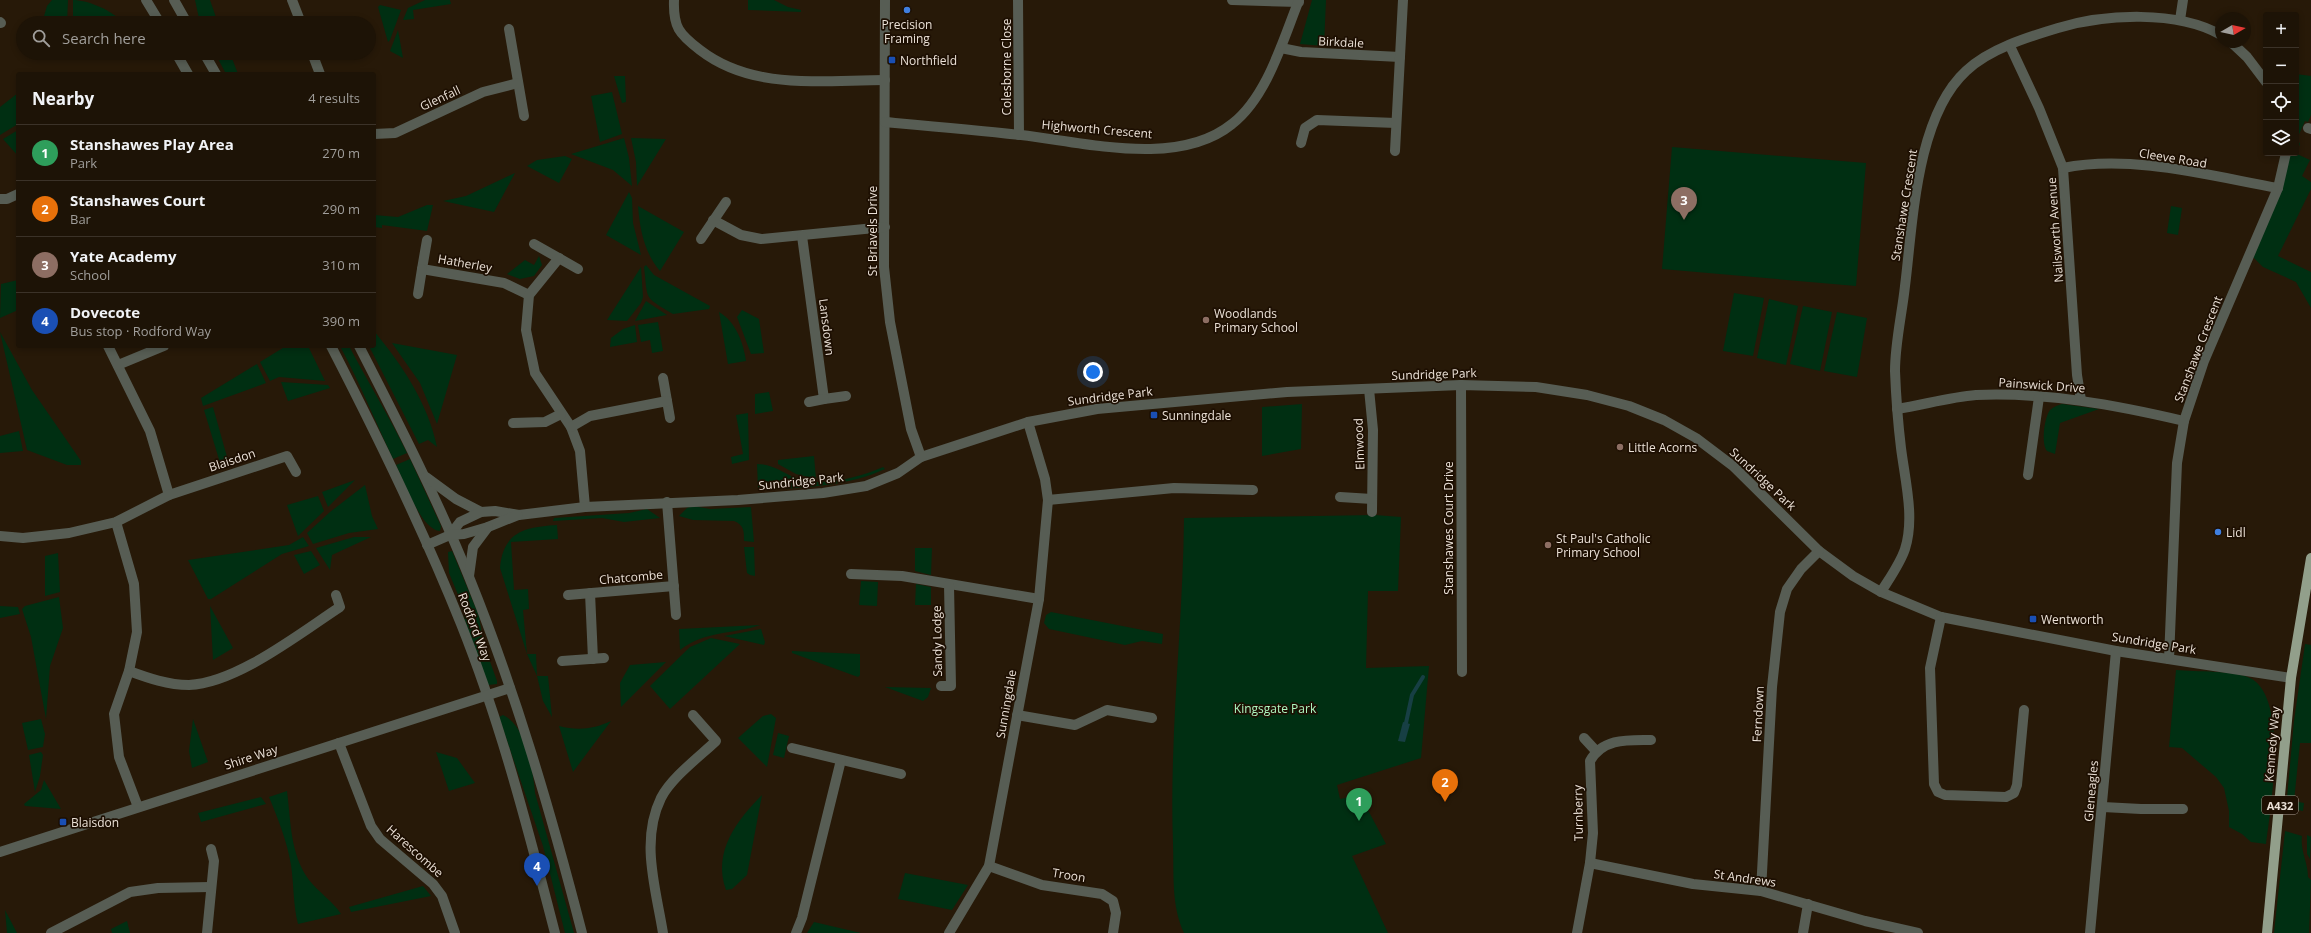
<!DOCTYPE html>
<meta charset="utf-8">
<style>
body{margin:0;font-family:"Open Sans",sans-serif;background:#251c10;color:#f1f3f6}
.controls{position:absolute;right:12px;top:12px;display:grid;overflow:hidden;border-radius:4px;box-shadow:0 2px 6px #0003}
.controls button{width:36px;height:36px;display:grid;place-items:center;padding:0;border:0;border-bottom:1px solid #3b3228;background:#1d1306;color:#f1f3f6;font:20px sans-serif}
.compass{position:absolute;left:2215px;top:12px;width:36px;height:36px;border-radius:50%;background:#1d1306;box-shadow:0 2px 6px #0003;rotate:81deg}
.you{position:absolute;left:1093px;top:372px;width:14px;height:14px;margin:-10px;border:3px solid #fff;border-radius:50%;background:#1a73e8;box-shadow:0 0 0 6px #1a73e833}
.badge{display:grid;place-items:center;width:26px;height:26px;border-radius:50%;background:#57c9e3;color:#fff;font-size:13px;font-weight:700}
.pin{position:absolute;translate:-50% -33px;filter:drop-shadow(0 1px 2px #0008)}
.pin::after{content:'';position:absolute;top:21px;width:14px;height:12px;background:inherit;clip-path:polygon(0 0,100% 0,50% 100%)}
.list{margin:0;padding:0;list-style:none}
h2{display:flex;justify-content:space-between;align-items:center;height:52px;margin:0;padding:0 16px;font-size:17px}
h2 small{font-size:13px;font-weight:400;color:#a09e9b}
.list li{display:grid;grid-template-columns:26px 1fr auto;gap:12px;align-items:center;box-sizing:border-box;height:56px;padding:0 16px;border-top:1px solid #3b3228}
.list b{display:block;font-size:15px;white-space:nowrap}
.list p{margin:0;font-size:13px;white-space:nowrap;color:#a09e9b}
.list em{font-size:13px;font-style:normal;color:#a09e9b}
.icon{flex:none;width:22px;height:22px;fill:none;stroke:currentColor;stroke-width:2;stroke-linecap:round;stroke-linejoin:round}
.map{position:relative;flex:none;width:2311px;height:933px;overflow:hidden}
.search{position:absolute;background:#1d1306;box-shadow:0 2px 6px #0003;left:16px;top:16px;width:360px;height:44px;display:flex;align-items:center;gap:10px;box-sizing:border-box;padding:0 14px;border-radius:22px;color:#a09e9b;font-size:15px}
.panel{position:absolute;background:#1d1306;box-shadow:0 2px 6px #0003;left:16px;top:72px;width:360px;height:276px;border-radius:4px}
.map>svg:first-child{display:block}
.green{fill:#002f12}
.water{fill:#173f44}
.lines{fill:none;stroke-linecap:round;stroke-linejoin:round}
.stream{stroke:#173f44;stroke-width:4}
.minor{stroke:#575d54;stroke-width:10}
.major{stroke:#929f8b;stroke-width:10}
.shop-dot{fill:#3f7fe0;stroke:#1d0f02;stroke-width:1.5}
.transit-dot{fill:#1a4fb4;stroke:#1d0f02;stroke-width:1.5}
.education-dot{fill:#8d6e63;stroke:#1d0f02;stroke-width:1.5}
.labels{text-anchor:middle;dominant-baseline:central;stroke-width:3.5;stroke-linejoin:round;paint-order:stroke}
.shield{fill:#1d0f02;stroke:#ada297;stroke-width:1}
.shield-label{font-size:11px;font-weight:bold;fill:#ebe1d7}
.poi-label{font-size:12px;fill:#ebe1d7;stroke:#1d0f02;text-anchor:start}
.street-label{font-size:12px;fill:#ebe1d7;stroke:#1d0f02}
.park-label{font-size:12px;fill:#aef8c1;stroke:#1d0f02}
</style>
<div class="map">
<svg width="2311" height="933" viewBox="0 0 2311 933">
<rect width="100%" height="100%" fill="#271908"/>
<g class="green">
<path d="M52 0H68L67 23H42L47 6Z"/>
<path d="M73 0C87 0 108 9 118 18L109 23H73Z"/>
<path d="M195 0H210L218 23H200Z"/>
<path d="M425 0H450L451 4 413 10 414 19 403 20 408 8Z"/>
<path d="M748 0H774L788 7 801 10V12L748 10Z"/>
<path d="M1312 0H1326L1324 46 1300 44Z"/>
<path d="M380 5 401 10 390 40 388 42 378 7Z"/>
<path d="M398 30 403 58 390 51Z"/>
<path d="M215 53H230L238 74H226Z"/>
<path d="M2296 74 2311 76V115L2308 122 2305 121 2296 141Z"/>
<path d="M614 76H625L626 102 622 103Z"/>
<path d="M612 92 622 134 600 142 591 96Z"/>
<path d="M18 93V124L0 135V107Z"/>
<path d="M18 130V156L3 139Z"/>
<path d="M624 138 629 158 632 186 613 170 571 154Z"/>
<path d="M631 138 666 139 637 186 636 162Z"/>
<path d="M2296 141 2300 143 2297 154 2310 160 2302 176 2311 182V189L2278 256 2311 272V308L2296 282 2263 267 2251 255 2289 153H2296Z"/>
<path d="M1672 147 1866 163 1856 286 1662 269Z"/>
<path d="M565 156 572 159 559 183 527 166 537 160Z"/>
<path d="M515 173 494 212 443 201 466 196Z"/>
<path d="M629 192 632 198 633 223 641 255 606 235Z"/>
<path d="M427 205H433L427 231 382 225V228L374 227V215L398 217Z"/>
<path d="M638 206 684 232 660 271C644 252 640 230 638 206Z"/>
<path d="M2171 206 2182 208 2178 235 2167 233Z"/>
<path d="M539 256 542 265 534 276 520 279 507 274 525 260 534 265Z"/>
<path d="M646 265 654 275 710 306 709 309 673 314C643 296 648 301 644 267Z"/>
<path d="M641 267 643 297 641 303 627 321 607 320Z"/>
<path d="M18 280V310L0 318 1 284Z"/>
<path d="M1734 293 1764 298 1753 356 1723 351Z"/>
<path d="M1769 299 1798 306 1786 365 1757 358Z"/>
<path d="M646 301 667 315 635 321Z"/>
<path d="M1803 306 1832 312 1820 371 1790 364Z"/>
<path d="M742 310 759 319 764 353 751 354 737 317Z"/>
<path d="M719 312C736 322 743 342 746 361L728 364Z"/>
<path d="M1837 312 1867 318 1857 377 1824 371Z"/>
<path d="M658 322 663 351 652 353 650 340 641 342 638 325Z"/>
<path d="M635 325 637 342 610 347 611 338 623 329Z"/>
<path d="M374 331C402 365 428 403 437 447L428 440 419 444 369 346H374Z"/>
<path d="M0 332 32 390 81 461V465H67L27 450Z"/>
<path d="M392 343 457 355 437 424 420 383Z"/>
<path d="M286 346H308L325 381 279 377 270 381 260 362Z"/>
<path d="M340 346H349C368 382 389 416 407 453L393 459C375 421 360 383 340 346Z"/>
<path d="M257 364 266 383 203 406 201 398Z"/>
<path d="M281 382 328 385 330 388 288 401Z"/>
<path d="M769 392 773 411 755 414V394Z"/>
<path d="M1302 404 1301 449 1262 456V407Z"/>
<path d="M2062 404 2099 409 2060 423 2055 454 2047 451C2041 444 2044 418 2050 410 2053 407 2058 405 2062 404Z"/>
<path d="M213 407 229 464 221 466 204 410Z"/>
<path d="M748 413 749 460 732 464 731 457 743 454 736 415Z"/>
<path d="M19 431 23 451 0 453V436Z"/>
<path d="M814 456 816 479 796 474 778 464V460Z"/>
<path d="M410 459 441 526 440 531C421 530 404 481 396 465Z"/>
<path d="M757 464C774 464 784 474 798 479 822 487 861 477 883 467L885 469C851 485 808 488 770 489V487L758 488Z"/>
<path d="M355 480 328 507 322 492Z"/>
<path d="M365 485 372 516 378 529 349 533 313 544 307 533 330 512Z"/>
<path d="M318 496 324 511 298 536 287 505Z"/>
<path d="M693 506 710 509 751 507 754 542 744 541C744 531 744 525 734 521L693 520 679 516 687 508Z"/>
<path d="M647 509 660 518 624 522 602 518 553 521 554 518 629 513Z"/>
<path d="M1375 515 1401 517 1398 591H1368L1366 668 1429 666 1421 758 1337 785 1340 799 1360 795 1386 844 1352 856 1388 933H1184C1171 905 1174 874 1173 844 1169 735 1183 626 1184 518Z"/>
<path d="M557 525 558 539 511 542 514 590 528 589 529 609 523 610 527 654H536L537 676H548L552 717 543 701 537 676 527 654 500 568C503 531 526 527 557 525Z"/>
<path d="M303 537 309 546 282 554 211 599H208L188 560 289 545Z"/>
<path d="M354 537H371L332 555 330 570 316 548Z"/>
<path d="M744 547H754L755 576 750 575 747 573Z"/>
<path d="M915 548H932L931 575 915 571Z"/>
<path d="M311 551 320 565 304 574 294 555Z"/>
<path d="M452 551 479 616 483 642 497 681V684L488 685 466 625 461 602 449 573 448 552Z"/>
<path d="M58 553 60 592 45 596V556Z"/>
<path d="M861 581 878 582 877 606 859 605Z"/>
<path d="M916 584 931 587V605H915Z"/>
<path d="M59 597 63 628 50 666 46 719 31 637 22 609 25 606Z"/>
<path d="M0 606 18 607 20 614 0 618Z"/>
<path d="M210 606 233 648 213 660Z"/>
<path d="M1051 612 1163 634 1162 644 1142 641 1125 645 1049 629 1044 623 1046 615Z"/>
<path d="M760 625C731 635 707 630 680 650L679 629Z"/>
<path d="M761 629 765 642 764 645 724 636Z"/>
<path d="M711 638 740 644 670 709 650 686 690 647Z"/>
<path d="M2305 644 2311 645V743H2300L2294 801 2304 803 2303 811 2298 810 2287 798 2294 721Z"/>
<path d="M792 651 860 654V675L858 677 792 653Z"/>
<path d="M666 662 621 707 620 683 630 665Z"/>
<path d="M2176 670C2195 672 2237 670 2252 679 2288 701 2271 806 2266 844L2251 842 2242 834 2229 827V811L2224 788 2216 777 2182 748 2169 747Z"/>
<path d="M885 687 931 688 928 697 923 701Z"/>
<path d="M771 714 776 718 767 767 738 738 763 716Z"/>
<path d="M503 715C526 725 533 770 535 793L574 933H565L543 846 499 717Z"/>
<path d="M41 719 45 734 43 747 28 750 22 723Z"/>
<path d="M193 719 208 762 192 768 189 751Z"/>
<path d="M611 721 573 772 559 726C578 731 594 729 611 721Z"/>
<path d="M778 733 789 736 784 758 773 755Z"/>
<path d="M41 752 43 755 40 776 35 792 29 755Z"/>
<path d="M436 752 457 758 475 783 449 791Z"/>
<path d="M44 780 61 809 25 806 24 804 41 790Z"/>
<path d="M287 791C291 822 290 854 309 880 318 892 333 901 341 914L298 924C293 905 294 885 291 865 287 841 278 819 269 797Z"/>
<path d="M762 795 747 875 732 889 726 890C712 852 737 820 762 795Z"/>
<path d="M261 797 266 804 201 822 198 813Z"/>
<path d="M2285 831 2302 836C2300 851 2308 862 2308 877L2311 880 2309 933H2274Z"/>
<path d="M2307 835 2311 837 2310 859 2307 854Z"/>
<path d="M905 873 968 885 952 910 898 899Z"/>
<path d="M423 886 431 896 351 912 349 907Z"/>
<path d="M5 910 17 933H7Z"/>
<path d="M127 921 130 933H112L111 929Z"/>
<path d="M814 922 861 933H807Z"/>
</g>
<path class="water" d="M1403 722 1410 724 1405 742 1398 741Z"/>
<g class="lines">
<path class="stream" d="M1406 723 1412 695 1423 677"/>
<g class="minor">
<path d="M146 0 160 23"/>
<path d="M174 0 187 23"/>
<path d="M292 0 301 23"/>
<path d="M674 0C673 27 679 34 700 50 753 91 822 80 885 80"/>
<path d="M885 0 884 267 890 322 911 429 921 457"/>
<path d="M1018 0 1019 135"/>
<path d="M1232 0 1299 2"/>
<path d="M2180 20 2183 0"/>
<path d="M0 22 1 23"/>
<path d="M509 29 524 116"/>
<path d="M2231 42 2247 57 2266 82"/>
<path d="M2010 46 2039 108 2063 168 2077 375 2081 400"/>
<path d="M1281 48 1301 52 1400 57"/>
<path d="M176 53 188 74"/>
<path d="M204 53 216 74"/>
<path d="M312 53 320 74"/>
<path d="M885 122C930 126 976 130 1021 135 1084 142 1178 168 1232 124 1267 97 1283 40 1299 0"/>
<path d="M2308 128 2311 129"/>
<path d="M374 134 395 133 483 92 518 83"/>
<path d="M1301 143 1305 128 1317 120 1396 123"/>
<path d="M1395 151 1403 0"/>
<path d="M2063 168C2131 154 2211 176 2278 188"/>
<path d="M0 199H7L18 194"/>
<path d="M713 220 741 235 761 239 885 227"/>
<path d="M802 236 824 399 846 396"/>
<path d="M701 239 726 202"/>
<path d="M427 240 422 269 504 283 529 295"/>
<path d="M534 244 578 269"/>
<path d="M559 258 529 295 526 330 535 373 571 427 580 451 585 507"/>
<path d="M418 294 422 269"/>
<path d="M108 346 150 431 169 495"/>
<path d="M331 346C378 437 423 529 461 624 501 724 528 829 555 933"/>
<path d="M359 346C398 422 437 498 469 577 516 693 551 813 582 933"/>
<path d="M118 365 164 346"/>
<path d="M663 378 670 418"/>
<path d="M1461 385 1462 672"/>
<path d="M1369 389 1373 430 1372 512"/>
<path d="M809 402 824 399"/>
<path d="M1897 409C1923 405 1950 397 1976 395 2046 392 2116 405 2184 421"/>
<path d="M513 423 545 422 561 414"/>
<path d="M571 427 590 416 667 401"/>
<path d="M2028 475 2039 397"/>
<path d="M426 477 456 499 481 512"/>
<path d="M1340 497 1372 499"/>
<path d="M1048 500 1174 488 1253 490"/>
<path d="M667 502 676 615"/>
<path d="M116 522 134 584 137 632 129 671 114 714 119 757 138 807"/>
<path d="M450 535 460 522 481 512 495 511 519 515 585 507 738 500 823 493 866 486 898 473 921 457 1028 422 1097 409 1287 392 1461 385 1536 387 1587 395 1629 406 1664 420 1696 438 1733 466 1819 551 1853 576 1881 592 1941 617 2116 651 2291 678"/>
<path d="M0 536 23 538 69 533 116 522 169 495 287 456 296 472"/>
<path d="M427 545 450 535 464 534 488 527 518 515"/>
<path d="M851 574 902 576 1039 599"/>
<path d="M469 576 473 547 488 527"/>
<path d="M1881 592C1889 579 1900 564 1905 549 1915 518 1905 480 1901 448 1898 423 1896 397 1895 371 1895 343 1902 314 1905 286 1913 222 1916 117 1966 71 1989 49 2028 37 2058 28 2105 14 2177 10 2221 35"/>
<path d="M590 593 593 659"/>
<path d="M568 595 674 586"/>
<path d="M1941 617 1930 668 1934 784 1938 792 1945 795 2006 797 2014 793 2017 785 2024 710"/>
<path d="M2169 659 2177 463 2184 421 2204 361 2278 188 2286 153"/>
<path d="M562 661 604 658"/>
<path d="M129 671C148 678 168 685 189 685 237 683 300 633 340 607L336 595"/>
<path d="M941 686H951L949 585"/>
<path d="M1017 715 1075 725 1107 710 1152 718"/>
<path d="M1584 738 1596 751"/>
<path d="M339 743 371 826 380 839 433 884 442 896 455 933"/>
<path d="M792 748 901 774"/>
<path d="M2103 807 2141 809H2183"/>
<path d="M0 852 510 688"/>
<path d="M1590 863 1693 884 1761 891 1865 921 1918 933"/>
<path d="M989 866 1042 885 1102 894 1113 901 1116 913 1113 933"/>
<path d="M1761 891 1772 687 1780 612 1787 589 1801 569 1819 551"/>
<path d="M51 933 130 892 158 888 210 887"/>
<path d="M207 933 214 861 211 849"/>
<path d="M663 933C656 889 640 841 661 798 671 778 699 757 716 741L693 715"/>
<path d="M796 933 802 918 841 760"/>
<path d="M949 933 989 866 1039 599 1048 500 1045 479 1028 422"/>
<path d="M1577 933 1590 863 1593 833 1590 761C1603 738 1628 740 1651 740"/>
<path d="M1803 933 1808 904"/>
<path d="M2090 933 2116 651"/>
</g>
<path class="major" d="M2267 933 2291 678 2311 558"/>
</g>
<g class="shop-dot">
<circle cx="907" cy="10" r="4"/>
<circle cx="2218" cy="532" r="4"/>
</g>
<g class="transit-dot">
<rect x="888" y="56" width="8" height="8" rx="2"/>
<rect x="1150" y="411" width="8" height="8" rx="2"/>
<rect x="2029" y="615" width="8" height="8" rx="2"/>
<rect x="59" y="818" width="8" height="8" rx="2"/>
</g>
<g class="education-dot">
<circle cx="1206" cy="320" r="4"/>
<circle cx="1620" cy="447" r="4"/>
<circle cx="1548" cy="545" r="4"/>
</g>
<g class="labels">
<rect class="shield" x="2262" y="796" width="36" height="18" rx="3"/>
<g class="shield-label">
<text x="2280" y="805">A432</text>
</g>
<g class="poi-label">
<text x="907" y="24" text-anchor="middle">Precision<tspan x="907" dy="14">Framing</tspan></text>
<text x="900" y="60">Northfield</text>
<text x="1214" y="313">Woodlands<tspan x="1214" dy="14">Primary School</tspan></text>
<text x="1162" y="415">Sunningdale</text>
<text x="1628" y="447">Little Acorns</text>
<text x="2226" y="532">Lidl</text>
<text x="1556" y="538">St Paul's Catholic<tspan x="1556" dy="14">Primary School</tspan></text>
<text x="2041" y="619">Wentworth</text>
<text x="71" y="822">Blaisdon</text>
</g>
<g class="street-label">
<text transform="translate(1341 42) rotate(3)">Birkdale</text>
<text transform="translate(1006 67) rotate(-90)">Colesborne Close</text>
<text transform="translate(440 98) rotate(-25)">Glenfall</text>
<text transform="translate(1097 129) rotate(5)">Highworth Crescent</text>
<text transform="translate(2173 158) rotate(9)">Cleeve Road</text>
<text transform="translate(1904 205) rotate(-81)">Stanshawe Crescent</text>
<text transform="translate(2055 230) rotate(-94)">Nailsworth Avenue</text>
<text transform="translate(872 231) rotate(-90)">St Briavels Drive</text>
<text transform="translate(465 263) rotate(10)">Hatherley</text>
<text transform="translate(827 327) rotate(83)">Lansdown</text>
<text transform="translate(2198 349) rotate(-69)">Stanshawe Crescent</text>
<text transform="translate(1434 374) rotate(-2)">Sundridge Park</text>
<text transform="translate(2042 385) rotate(4)">Painswick Drive</text>
<text transform="translate(1110 396) rotate(-7)">Sundridge Park</text>
<text transform="translate(1359 444) rotate(-92)">Elmwood</text>
<text transform="translate(232 460) rotate(-18)">Blaisdon</text>
<text transform="translate(1763 479) rotate(43)">Sundridge Park</text>
<text transform="translate(801 481) rotate(-6)">Sundridge Park</text>
<text transform="translate(1448 528) rotate(-90)">Stanshawes Court Drive</text>
<text transform="translate(631 577) rotate(-5)">Chatcombe</text>
<text transform="translate(475 627) rotate(69)">Rodford Way</text>
<text transform="translate(937 641) rotate(-91)">Sandy Lodge</text>
<text transform="translate(2154 643) rotate(9)">Sundridge Park</text>
<text transform="translate(1006 704) rotate(-80)">Sunningdale</text>
<text transform="translate(1758 714) rotate(-87)">Ferndown</text>
<text transform="translate(2272 744) rotate(-85)">Kennedy Way</text>
<text transform="translate(251 757) rotate(-18)">Shire Way</text>
<text transform="translate(2091 791) rotate(-85)">Gleneagles</text>
<text transform="translate(1578 813) rotate(-91)">Turnberry</text>
<text transform="translate(415 851) rotate(42)">Harescombe</text>
<text transform="translate(1069 875) rotate(9)">Troon</text>
<text transform="translate(1745 878) rotate(8)">St Andrews</text>
</g>
<g class="park-label">
<text x="1275" y="708">Kingsgate Park</text>
</g>
</g>
</svg>
<div class="controls">
<button>+</button>
<button>−</button>
<button><svg class="icon" aria-label="locate" viewBox="0 0 24 24"><circle cx="12" cy="12" r="6"/><path d="M12 2v4M12 18v4M2 12h4M18 12h4"/></svg></button>
<button><svg class="icon" aria-label="layers" viewBox="0 0 24 24"><path d="M12 4l9 5-9 5-9-5zM3 14l9 5 9-5"/></svg></button>
</div>
<svg class="compass" viewBox="-18 -18 36 36"><path d="M0-13l5 13h-10z" fill="#e53935"/><path d="M0 13l5-13h-10z" fill="#a09e9b"/></svg>
<div class="you"></div>
<div class="pin badge" style="left:1359px;top:821px;background:#2e9e5b">1</div>
<div class="pin badge" style="left:1445px;top:802px;background:#e8710a">2</div>
<div class="pin badge" style="left:1684px;top:220px;background:#8d6e63">3</div>
<div class="pin badge" style="left:537px;top:886px;background:#1a4fb4">4</div>
<div class="search"><svg class="icon" aria-label="search" viewBox="0 0 24 24"><circle cx="10" cy="10" r="6"/><path d="M15 15l6 6"/></svg>Search here</div>
<section class="panel">
<h2>Nearby<small>4 results</small></h2>
<ul class="list">
<li><span class="badge" style="background:#2e9e5b">1</span><div><b>Stanshawes Play Area</b><p>Park</p></div><em>270 m</em></li>
<li><span class="badge" style="background:#e8710a">2</span><div><b>Stanshawes Court</b><p>Bar</p></div><em>290 m</em></li>
<li><span class="badge" style="background:#8d6e63">3</span><div><b>Yate Academy</b><p>School</p></div><em>310 m</em></li>
<li><span class="badge" style="background:#1a4fb4">4</span><div><b>Dovecote</b><p>Bus stop · Rodford Way</p></div><em>390 m</em></li>
</ul>
</section>
</div>
